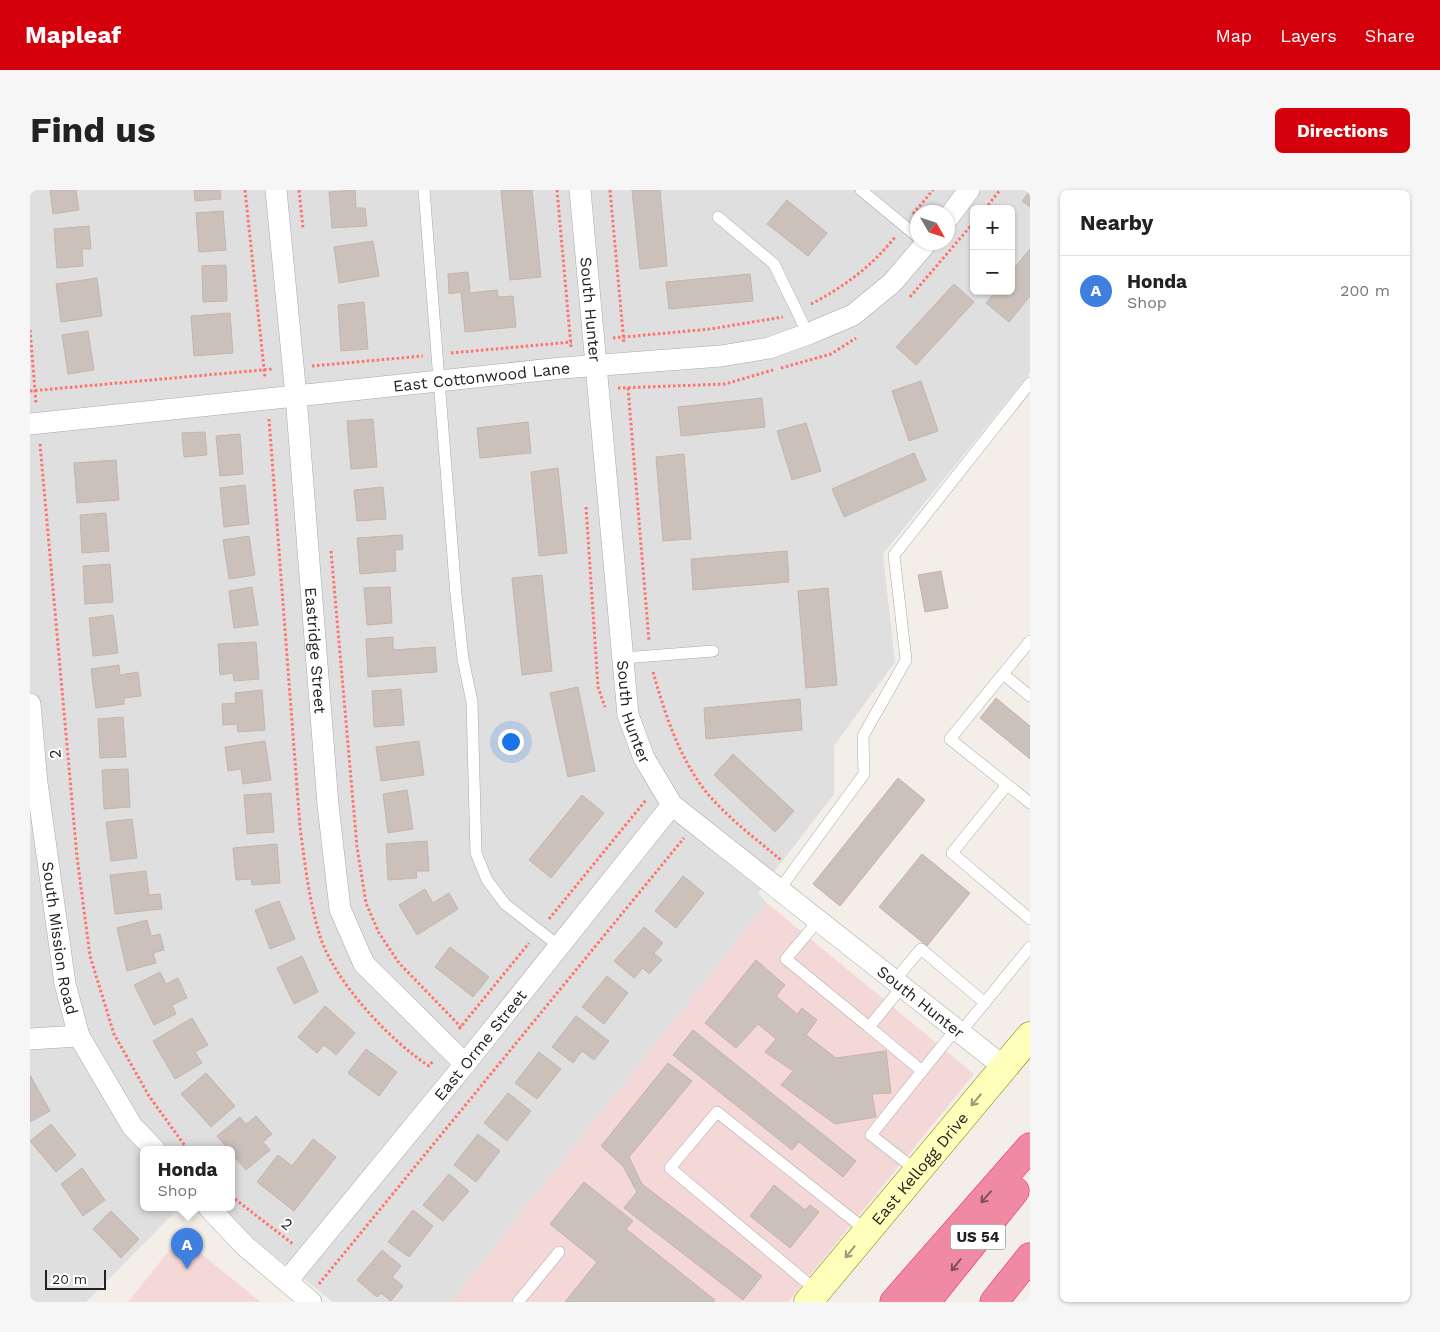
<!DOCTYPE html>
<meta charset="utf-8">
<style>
body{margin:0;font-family:"Work Sans",sans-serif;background:#f6f6f6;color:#222}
.controls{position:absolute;right:15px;top:15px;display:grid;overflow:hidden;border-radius:8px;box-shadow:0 1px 4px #0004}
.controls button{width:45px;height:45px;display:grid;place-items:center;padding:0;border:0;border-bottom:1px solid #e0e0e0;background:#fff;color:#222;font:25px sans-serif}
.compass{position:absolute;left:880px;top:15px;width:45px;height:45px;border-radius:50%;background:#fff;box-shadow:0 1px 4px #0004;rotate:129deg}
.scale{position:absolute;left:15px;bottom:12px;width:61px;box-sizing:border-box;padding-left:5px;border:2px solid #222;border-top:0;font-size:14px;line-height:18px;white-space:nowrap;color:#222;-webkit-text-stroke:4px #fff;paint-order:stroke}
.you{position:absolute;left:480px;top:551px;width:18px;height:18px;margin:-12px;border:4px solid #fff;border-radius:50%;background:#1a73e8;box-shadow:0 0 0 8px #1a73e833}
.badge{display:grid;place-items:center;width:32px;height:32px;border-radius:50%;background:#d4000c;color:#fff;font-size:16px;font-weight:700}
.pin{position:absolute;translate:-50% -41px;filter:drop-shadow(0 1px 2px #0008)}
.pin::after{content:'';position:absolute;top:26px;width:18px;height:15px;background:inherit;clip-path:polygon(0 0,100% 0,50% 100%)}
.popup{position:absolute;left:110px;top:956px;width:95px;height:65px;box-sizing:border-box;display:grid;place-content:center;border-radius:8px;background:#fff;filter:drop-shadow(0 1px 4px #0005);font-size:16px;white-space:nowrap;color:#767676}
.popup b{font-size:19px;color:#222}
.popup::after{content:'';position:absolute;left:50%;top:100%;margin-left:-10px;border:10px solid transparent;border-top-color:#fff}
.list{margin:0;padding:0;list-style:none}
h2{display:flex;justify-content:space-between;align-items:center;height:65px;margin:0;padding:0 20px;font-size:21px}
h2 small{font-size:16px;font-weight:400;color:#767676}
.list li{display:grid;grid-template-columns:32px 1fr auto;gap:15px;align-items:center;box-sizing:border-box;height:70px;padding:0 20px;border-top:1px solid #e0e0e0}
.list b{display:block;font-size:19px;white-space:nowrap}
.list p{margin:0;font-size:16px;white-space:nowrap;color:#767676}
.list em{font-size:16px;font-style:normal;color:#767676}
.map{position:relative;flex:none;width:1000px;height:1112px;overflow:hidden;border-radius:8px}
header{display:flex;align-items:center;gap:30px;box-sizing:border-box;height:70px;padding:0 25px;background:#d4000c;color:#fff}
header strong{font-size:24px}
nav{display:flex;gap:28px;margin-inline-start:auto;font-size:18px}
.intro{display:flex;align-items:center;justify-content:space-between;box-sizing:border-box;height:120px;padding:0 30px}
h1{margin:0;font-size:35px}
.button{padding:12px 22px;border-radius:8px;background:#d4000c;color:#fff;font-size:18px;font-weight:700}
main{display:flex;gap:30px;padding:0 30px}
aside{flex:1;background:#fff;border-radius:8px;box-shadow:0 1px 4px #0004}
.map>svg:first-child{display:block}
.residential{fill:#e0dfdf;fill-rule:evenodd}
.commercial{fill:#f4d7d7}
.building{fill:#cbc1ba;stroke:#c6b4a9}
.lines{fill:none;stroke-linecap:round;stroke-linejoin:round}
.service-casing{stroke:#a9a9a9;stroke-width:12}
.minor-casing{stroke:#a9a9a9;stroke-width:22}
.secondary-casing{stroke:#7b8200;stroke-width:29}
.motorway-casing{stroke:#ec1a6e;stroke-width:29}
.path{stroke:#ff736d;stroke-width:3;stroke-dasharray:2.5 2.5;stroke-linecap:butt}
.service{stroke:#fff;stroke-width:11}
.minor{stroke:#fff;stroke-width:21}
.secondary{stroke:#fffeba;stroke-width:28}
.motorway{stroke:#f08aa3;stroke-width:28}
.oneway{stroke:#9c9b76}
.oneway2{stroke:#7f515c}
.labels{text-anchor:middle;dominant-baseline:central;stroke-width:4;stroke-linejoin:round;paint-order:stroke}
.shield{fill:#fff;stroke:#646464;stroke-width:1}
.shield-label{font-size:15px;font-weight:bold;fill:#222}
.street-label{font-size:16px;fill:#222;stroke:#fff}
</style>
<header>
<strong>Mapleaf</strong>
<nav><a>Map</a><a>Layers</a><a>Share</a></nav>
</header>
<div class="intro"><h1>Find us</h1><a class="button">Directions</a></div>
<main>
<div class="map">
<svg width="1000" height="1112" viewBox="0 0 1000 1112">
<rect width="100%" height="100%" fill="#f3efe8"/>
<path class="residential" d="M0 0H1000V183L853 364 865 472 804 556V604L728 703 737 713 421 1112H303L228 1053 191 1018H201V960H113V1018H149L56 1112H0ZM944 19H981V101H944ZM888 22H918V52H888Z"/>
<g class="commercial">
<path d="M737 713 944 884 758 1112H421Z"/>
<path d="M150 1047 231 1112H98Z"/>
</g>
<g class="building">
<path d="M20 0H46L49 20 23 24Z"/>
<path d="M164 0H190L191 9 165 11Z"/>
<path d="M325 0 326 18H335L337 36 302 38 299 2Z"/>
<path d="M471 0H502L511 87 480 90Z"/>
<path d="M602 0H630L637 76 610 79Z"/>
<path d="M1000 1V17L992 11Z"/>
<path d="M757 10 797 43 778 66 737 34Z"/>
<path d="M193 21 196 60 169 62 166 23Z"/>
<path d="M59 36 61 59H52L53 76 27 78 24 39Z"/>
<path d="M343 51 349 86 309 93 304 57Z"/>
<path d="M1000 59V106L979 132 956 113 966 101H981V82Z"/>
<path d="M196 75 197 111 173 112 172 76Z"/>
<path d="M438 82 440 103 467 100 468 107 483 106 486 137 435 142 431 102 419 104 418 84Z"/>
<path d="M720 84 723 111 639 119 636 92Z"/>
<path d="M67 88 72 126 31 132 26 94Z"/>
<path d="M924 94 944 112 886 175 866 157Z"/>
<path d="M334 112 338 159 311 161 308 115Z"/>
<path d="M200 123 203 163 164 166 161 126Z"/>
<path d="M58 141 64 180 38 184 32 145Z"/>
<path d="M891 191 908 241 879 251 862 201Z"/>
<path d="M732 208 735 237 651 246 648 217Z"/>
<path d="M343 229 347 277 321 279 317 231Z"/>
<path d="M498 232 501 263 450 268 447 238Z"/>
<path d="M776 233 791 281 762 290 747 241Z"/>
<path d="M175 242 177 265 154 267 152 243Z"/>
<path d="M210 244 213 284 190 286 186 246Z"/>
<path d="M884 263 896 290 814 327 802 299Z"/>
<path d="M654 264 661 349 633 351 626 267Z"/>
<path d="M86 270 89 310 47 313 44 273Z"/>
<path d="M528 278 537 363 509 366 501 282Z"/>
<path d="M215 295 219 334 194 337 190 298Z"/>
<path d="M353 297 356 329 327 331 324 300Z"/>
<path d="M76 323 79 361 52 363 50 325Z"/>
<path d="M372 345 373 359 365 360 366 381 330 384 327 348Z"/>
<path d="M219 346 225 385 199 389 193 350Z"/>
<path d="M757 361 759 392 663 400 661 369Z"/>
<path d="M80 374 83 412 55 414 53 376Z"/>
<path d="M911 381 918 418 895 422 888 385Z"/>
<path d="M512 385 522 481 492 485 482 388Z"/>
<path d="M222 397 228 435 204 438 199 401Z"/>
<path d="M360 397 362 433 337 435 334 398Z"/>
<path d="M798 398 807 495 776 498 768 401Z"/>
<path d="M83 425 88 463 63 466 59 428Z"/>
<path d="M363 447V460L405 457 407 482 338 487 336 449Z"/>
<path d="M226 452 229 489 204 491 203 483 190 485 188 454Z"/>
<path d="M89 475 90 485 108 482 111 506 94 508V514L66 518 61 479Z"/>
<path d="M548 497 565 581 538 587 520 503Z"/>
<path d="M371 499 374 535 344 537 342 501Z"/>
<path d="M232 500 235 540 208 542 207 534 193 535 192 514 206 513 205 503Z"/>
<path d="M966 508 1000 536V569L950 528Z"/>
<path d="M770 509 772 540 676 549 674 518Z"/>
<path d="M93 527 96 567 70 568 68 529Z"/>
<path d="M235 551 241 590 213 594 211 579 198 581 195 557Z"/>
<path d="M389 551 394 585 351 591 346 557Z"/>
<path d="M703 564 764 621 745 642 684 585Z"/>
<path d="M98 579 100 617 74 619 72 580Z"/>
<path d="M868 588 895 610 810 716 783 694Z"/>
<path d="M377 600 383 639 358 643 353 604Z"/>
<path d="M241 603 244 642 217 644 214 605Z"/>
<path d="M552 605 574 623 521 688 499 670Z"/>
<path d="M102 629 107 668 81 671 76 632Z"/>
<path d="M397 651 399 681H386L387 688 358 690 356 654Z"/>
<path d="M247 654 250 693 222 695 221 689 206 690 203 658Z"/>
<path d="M892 664 940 703 897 756 849 717Z"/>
<path d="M116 681 119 705 130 704 132 719 85 724 80 685Z"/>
<path d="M653 686 674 703 646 738 625 721Z"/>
<path d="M395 699 403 713 419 703 428 719 387 745 369 715Z"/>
<path d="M249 711 265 749 240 759 225 720Z"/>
<path d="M117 730 121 746 130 744 134 760 123 763 126 773 97 781 87 738Z"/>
<path d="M614 737 633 753 624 763 632 770 619 784 613 778 604 788 584 771Z"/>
<path d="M420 757 459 787 443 807 405 777Z"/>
<path d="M272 766 288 802 264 814 247 778Z"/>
<path d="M726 770 755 795 746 806 767 824 772 818 787 830 776 845 806 868 856 861 861 903 842 904 846 927 805 934 751 895 763 881 735 862 746 849 728 834 706 858 675 833Z"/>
<path d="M130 782 136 794 148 788 157 808 142 815 146 824 124 835 104 795Z"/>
<path d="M577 786 598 803 574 834 552 817Z"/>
<path d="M295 816 325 843 306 865 294 855 287 863 268 847Z"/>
<path d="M546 826 579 851 564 870 552 861 543 873 522 857Z"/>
<path d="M162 828 178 855 165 862 172 873 145 889 123 851Z"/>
<path d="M663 840 826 971 813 987 769 952 762 960 643 865Z"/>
<path d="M336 859 367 882 349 906 318 883Z"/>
<path d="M509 862 531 879 507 909 485 893Z"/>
<path d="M638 873 662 891 599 967 612 994 732 1086 713 1110 594 1018 607 1002 593 976 571 956Z"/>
<path d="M176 883 205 916 181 937 151 904Z"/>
<path d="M0 885 20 921 0 932Z"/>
<path d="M478 903 501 921 477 951 454 933Z"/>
<path d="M226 926 242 944 233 952 240 960 216 980 187 946 210 927 216 934Z"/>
<path d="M21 934 46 965 26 982 0 951Z"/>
<path d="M448 944 470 961 446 992 424 975Z"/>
<path d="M283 949 306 967 264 1021 227 992 248 965 262 976Z"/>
<path d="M52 978 75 1010 53 1026 31 994Z"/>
<path d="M419 984 439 1001 413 1031 393 1015Z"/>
<path d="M554 992 603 1031 596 1039 685 1110 683 1112H535L567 1072 520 1034Z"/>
<path d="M744 995 775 1020 780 1015 789 1022 760 1058 720 1026Z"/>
<path d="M383 1020 403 1036 379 1067 358 1052Z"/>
<path d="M81 1021 109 1049 91 1068 63 1039Z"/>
<path d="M352 1060 371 1076 362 1087 373 1096 361 1111 351 1103 347 1107 327 1090Z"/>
</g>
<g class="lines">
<g class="service-casing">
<g id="service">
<path d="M394 0 426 405 433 469 442 512 446 663 457 690 475 714 529 756"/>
<path d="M831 0 888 47"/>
<path d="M688 27 744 74 778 144"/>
<path d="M1000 451 920 549 1000 613"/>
<path d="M593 468 683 461"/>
<path d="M973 484 1000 506"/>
<path d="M977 595 922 663 1000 729"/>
<path d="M749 700 834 584 833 546 876 470 864 365 1000 193"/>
<path d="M788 731 756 769 839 837 872 797"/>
<path d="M864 791 891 759 955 813"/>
<path d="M839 837 892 881 926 839"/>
<path d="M930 843 1000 757"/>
<path d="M887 981 841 945 892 881"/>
<path d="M787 1101 640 978 687 922 837 1041"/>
<path d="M488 1112 529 1062"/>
</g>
</g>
<g class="minor-casing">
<g id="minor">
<path id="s1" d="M246 0 266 206 298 615 310 719 334 774 435 874"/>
<path id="s2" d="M550 0 598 525 614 568 642 615 974 877"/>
<path d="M918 28 939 0"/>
<path id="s3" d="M0 234 532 178 691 166 739 158 778 144 823 125 862 93 897 52"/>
<path id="s4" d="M0 514 7 593 35 794 49 846 102 936 125 960"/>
<path d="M0 849 49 846"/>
<path d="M179 1018 215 1056 281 1112"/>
<path id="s5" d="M257 1091 435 874 642 615"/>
</g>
</g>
<g class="secondary-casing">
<g id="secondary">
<path id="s6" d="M778 1112 1000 846"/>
</g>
</g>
<g class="motorway-casing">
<g id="motorway">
<path d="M864 1112 1000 957"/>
<path d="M896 1112 985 1001"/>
<path d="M964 1112 1000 1067"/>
</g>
</g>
<g class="path">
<path d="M215 0 235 188"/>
<path d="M269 0 273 38"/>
<path d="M527 0 541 157"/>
<path d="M580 0 594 154"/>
<path d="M955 19 970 0"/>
<path d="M883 24 903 0"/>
<path d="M880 107 944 32"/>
<path d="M781 114C814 97 842 76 865 47"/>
<path d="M0 140 6 213"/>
<path d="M583 148 680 139 753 127"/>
<path d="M421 163 542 152"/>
<path d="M282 176 393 166"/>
<path d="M751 178 801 164 826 148"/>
<path d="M588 198 695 194 743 180"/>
<path d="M598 198 619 451"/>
<path d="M0 201 243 179"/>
<path d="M239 229 270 637C275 674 279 711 290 746 304 791 360 851 399 876L403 871"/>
<path d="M10 254 47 667 60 766 84 844 119 906 158 960"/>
<path d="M556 317 568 497 575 517"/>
<path d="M301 361 327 657 336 713 349 743 369 773 431 837"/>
<path d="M623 482C635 524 649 568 677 603 698 628 726 649 751 670"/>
<path d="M519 729 616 610"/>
<path d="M429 839 499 753"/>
<path d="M201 1006 263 1054"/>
<path d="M289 1094 654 648"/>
</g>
<use href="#service" class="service"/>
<use href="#minor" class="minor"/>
<use href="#secondary" class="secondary"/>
<use href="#motorway" class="motorway"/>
</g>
<defs><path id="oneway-shaft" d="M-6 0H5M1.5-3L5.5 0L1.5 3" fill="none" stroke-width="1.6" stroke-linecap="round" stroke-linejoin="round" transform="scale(1.25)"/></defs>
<g class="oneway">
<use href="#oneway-shaft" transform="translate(946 910) rotate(130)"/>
<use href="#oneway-shaft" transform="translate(820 1062) rotate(129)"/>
</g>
<g class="oneway2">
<use href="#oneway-shaft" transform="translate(956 1007) rotate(131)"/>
<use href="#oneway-shaft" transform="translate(926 1075) rotate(129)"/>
</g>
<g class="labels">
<rect class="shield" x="920.5" y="1034.5" width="55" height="25" rx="4"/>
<g class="shield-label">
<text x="948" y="1047">US 54</text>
</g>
<g class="street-label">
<text stroke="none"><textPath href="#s2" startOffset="120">South Hunter</textPath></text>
<text stroke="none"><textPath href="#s3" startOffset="454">East Cottonwood Lane</textPath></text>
<text stroke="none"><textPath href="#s1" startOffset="462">Eastridge Street</textPath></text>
<text stroke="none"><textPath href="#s2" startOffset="525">South Hunter</textPath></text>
<text transform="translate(25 564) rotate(-95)">2</text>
<text stroke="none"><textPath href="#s4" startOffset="236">South Mission Road</textPath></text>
<text stroke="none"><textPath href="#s2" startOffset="945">South Hunter</textPath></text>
<text stroke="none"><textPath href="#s5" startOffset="305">East Orme Street</textPath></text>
<text stroke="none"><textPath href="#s6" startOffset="174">East Kellogg Drive</textPath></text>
<text transform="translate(257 1034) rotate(38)">2</text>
</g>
</g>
</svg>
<div class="controls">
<button>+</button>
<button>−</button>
</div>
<svg class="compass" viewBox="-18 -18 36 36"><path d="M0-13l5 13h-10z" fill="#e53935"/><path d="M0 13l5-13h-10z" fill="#767676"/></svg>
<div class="scale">20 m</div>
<div class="you"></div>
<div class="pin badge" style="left:157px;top:1079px;background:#3f7fe0">A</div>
<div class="popup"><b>Honda</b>Shop</div>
</div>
<aside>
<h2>Nearby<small></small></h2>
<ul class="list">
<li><span class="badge" style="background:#3f7fe0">A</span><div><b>Honda</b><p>Shop</p></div><em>200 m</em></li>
</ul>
</aside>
</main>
